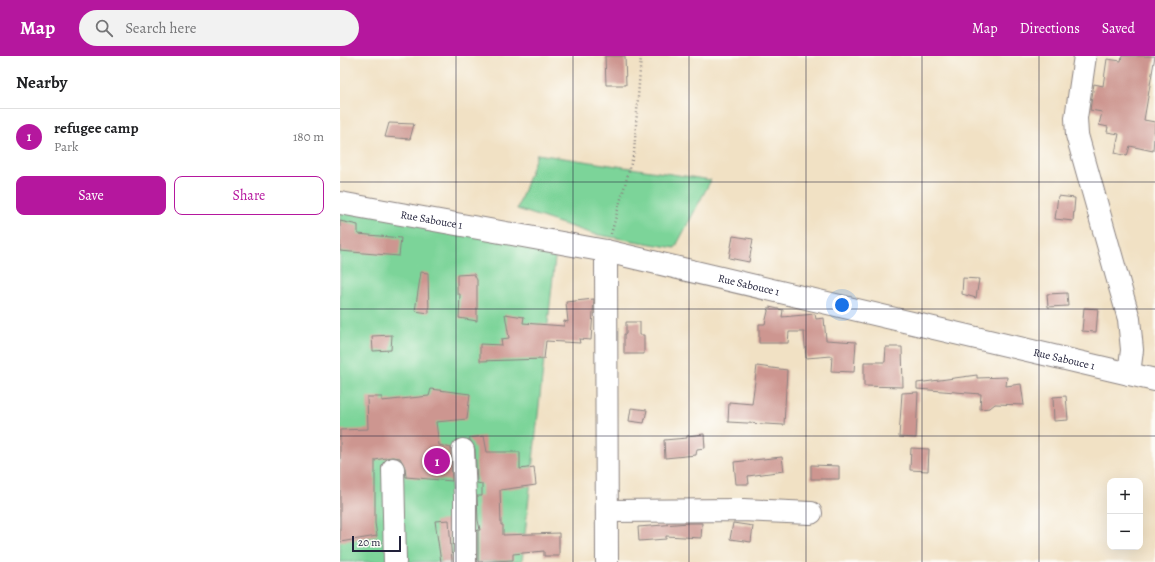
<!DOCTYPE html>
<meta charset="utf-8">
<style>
body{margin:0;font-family:Alegreya,serif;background:#f2f2f2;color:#202124}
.controls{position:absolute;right:12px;bottom:12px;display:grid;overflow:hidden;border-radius:8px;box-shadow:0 4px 16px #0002}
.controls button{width:36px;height:36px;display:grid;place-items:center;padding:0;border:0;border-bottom:1px solid #e0e0e0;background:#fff;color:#202124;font:20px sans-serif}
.scale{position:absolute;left:12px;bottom:10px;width:49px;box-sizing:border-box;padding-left:4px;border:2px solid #22223b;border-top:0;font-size:11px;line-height:14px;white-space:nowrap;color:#22223b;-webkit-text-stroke:3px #fdfcf7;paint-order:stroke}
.you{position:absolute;left:502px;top:249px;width:14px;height:14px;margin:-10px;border:3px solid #fff;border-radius:50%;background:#1a73e8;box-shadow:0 0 0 6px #1a73e833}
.badge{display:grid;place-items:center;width:26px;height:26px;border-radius:50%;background:#b5179e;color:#fff;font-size:13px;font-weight:700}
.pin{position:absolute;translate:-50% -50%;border:2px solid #fff;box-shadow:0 1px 4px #0006}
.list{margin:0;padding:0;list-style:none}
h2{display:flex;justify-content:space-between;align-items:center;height:52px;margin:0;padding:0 16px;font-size:17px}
h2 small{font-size:13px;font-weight:400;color:#757577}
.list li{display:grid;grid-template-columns:26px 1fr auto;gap:12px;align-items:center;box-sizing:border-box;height:56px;padding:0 16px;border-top:1px solid #e0e0e0}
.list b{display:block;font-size:15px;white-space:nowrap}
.list p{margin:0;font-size:13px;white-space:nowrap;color:#757577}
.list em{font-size:13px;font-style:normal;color:#757577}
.actions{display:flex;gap:8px;padding:12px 16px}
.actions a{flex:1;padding:9px 0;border:1px solid #b5179e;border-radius:8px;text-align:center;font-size:14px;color:#b5179e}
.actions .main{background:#b5179e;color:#fff}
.icon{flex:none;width:22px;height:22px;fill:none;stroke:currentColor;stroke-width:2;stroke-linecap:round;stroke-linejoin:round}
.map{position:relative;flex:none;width:815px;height:506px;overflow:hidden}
header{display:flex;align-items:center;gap:24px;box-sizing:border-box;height:56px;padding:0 20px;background:#b5179e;color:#fff}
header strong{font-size:19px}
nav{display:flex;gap:22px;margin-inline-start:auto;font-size:14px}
.search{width:280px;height:36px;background:#f2f2f2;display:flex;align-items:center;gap:10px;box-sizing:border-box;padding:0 14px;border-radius:22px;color:#757577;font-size:15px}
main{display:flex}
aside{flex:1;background:#fff}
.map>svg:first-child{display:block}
.green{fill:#7cd499;stroke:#4f7b6a}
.building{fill:#cd9690}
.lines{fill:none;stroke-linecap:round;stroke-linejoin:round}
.minor-casing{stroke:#8a8280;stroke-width:24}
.path{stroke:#8a8280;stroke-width:2.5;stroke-dasharray:1 3;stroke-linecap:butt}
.minor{stroke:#fff;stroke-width:22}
.grid{fill:none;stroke:#22223b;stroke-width:1;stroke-opacity:0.55}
.labels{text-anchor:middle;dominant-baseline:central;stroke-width:3.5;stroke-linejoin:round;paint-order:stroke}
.street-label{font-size:11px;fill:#22223b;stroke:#fdfcf7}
</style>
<header>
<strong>Map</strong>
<div class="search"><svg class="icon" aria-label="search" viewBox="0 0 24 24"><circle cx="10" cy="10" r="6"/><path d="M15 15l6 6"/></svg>Search here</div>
<nav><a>Map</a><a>Directions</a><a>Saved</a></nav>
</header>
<main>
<aside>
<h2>Nearby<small></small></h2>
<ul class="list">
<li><span class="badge">1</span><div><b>refugee camp</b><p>Park</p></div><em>180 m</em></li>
</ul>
<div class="actions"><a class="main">Save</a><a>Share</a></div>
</aside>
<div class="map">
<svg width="815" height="506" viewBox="0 0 815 506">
<rect width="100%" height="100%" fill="#fdfcf7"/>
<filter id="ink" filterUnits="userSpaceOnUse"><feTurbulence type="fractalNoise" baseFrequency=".025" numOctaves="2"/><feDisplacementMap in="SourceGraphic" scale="8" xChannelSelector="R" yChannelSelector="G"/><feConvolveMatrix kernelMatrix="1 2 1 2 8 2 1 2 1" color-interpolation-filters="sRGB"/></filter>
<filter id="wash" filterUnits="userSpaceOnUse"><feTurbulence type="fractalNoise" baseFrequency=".012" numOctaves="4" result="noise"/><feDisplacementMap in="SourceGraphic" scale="16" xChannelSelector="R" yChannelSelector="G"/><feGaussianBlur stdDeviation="0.9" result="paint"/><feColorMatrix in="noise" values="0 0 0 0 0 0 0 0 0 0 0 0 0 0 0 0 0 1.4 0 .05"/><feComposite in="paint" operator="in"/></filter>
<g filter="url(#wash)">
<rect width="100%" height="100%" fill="#f1e1c4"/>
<g class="green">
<path d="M197 98 371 124 335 192 253 178 177 153Z"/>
<path d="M0 149 217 184 182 506H0Z"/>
</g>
<g id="blocks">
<g class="building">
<path d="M265 0H285L286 29H266Z"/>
<path d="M782 0H815L804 64 815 66 813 95 790 90 787 100 775 97 779 78 767 76 768 71 759 69 762 56 750 54 754 28 763 30 767 3 781 5Z"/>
<path d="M49 67 74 68 70 83 45 81Z"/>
<path d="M718 140 735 142 733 165 715 163Z"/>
<path d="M0 165 18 169V178L61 182 59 200 0 195Z"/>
<path d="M393 180 413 183 409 206 389 202Z"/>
<path d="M81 216 88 217 89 257 75 255Z"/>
<path d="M134 218 137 224V265L119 262 120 238H117V219Z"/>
<path d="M623 222 639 223 636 242 622 238Z"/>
<path d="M727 237 728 250 708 251 707 238Z"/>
<path d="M254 243 251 284 239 283 240 287 206 285 204 303 140 305V288L162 289 161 283 169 282 165 258 184 261 183 267 224 270V265L228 266 226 246Z"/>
<path d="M429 251 443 254 442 261 475 258 476 263 484 262 486 284 516 286 514 316 491 315 492 300 466 302 464 276H449L448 287H419V268H425Z"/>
<path d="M744 252 758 253 756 276 742 275Z"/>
<path d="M286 266H300V279H304V298H284V278H286Z"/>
<path d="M52 279 51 294 33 295 32 280Z"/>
<path d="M546 291H562L563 331 524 330V306H545Z"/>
<path d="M417 310 447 314 444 369 388 366 389 346 412 348Z"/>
<path d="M637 319V322L667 321 666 330 681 328 684 349 655 348 650 352 640 353 641 338 577 333V327Z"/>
<path d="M91 333 130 338 127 363 96 366 99 389 111 392 112 425 66 421 65 412 60 402 52 401 35 404V467L37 480 0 486V374L28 373 27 341H42V345L89 340Z"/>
<path d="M578 336 576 382 559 381 562 337Z"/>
<path d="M726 340 728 364 714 365 713 341Z"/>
<path d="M291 352 307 354 304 367 289 365Z"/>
<path d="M364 378 365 392 357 393 356 399 325 402 324 384 347 382V380Z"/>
<path d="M144 380 147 396H180V413L194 411 196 429 160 434 161 469H163V479L219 477V500H204V495L173 498V504L138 506V474H140L138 464 137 440H142V428L137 427 135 393 129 382Z"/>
<path d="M571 392 589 393 588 415 570 414Z"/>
<path d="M442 401 444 415 408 420 409 428H396L394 406Z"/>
<path d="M471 409 499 410V423H471Z"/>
<path d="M109 464 112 506H101L95 465Z"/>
<path d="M349 467H362L361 482 326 480V483L299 485 298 471Z"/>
<path d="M393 467 413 470 411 486 390 483Z"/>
</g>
</g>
</g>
<g filter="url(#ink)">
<use href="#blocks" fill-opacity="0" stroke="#8a8280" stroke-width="1"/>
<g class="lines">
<g class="minor-casing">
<g id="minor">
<path d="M745 0 736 62 737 79 789 263 792 294 789 318"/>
<path id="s1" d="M0 147 266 195 815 324"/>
<path d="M266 195 267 506"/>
<path d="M123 394 125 441V506"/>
<path d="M53 413 55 506"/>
<path d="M267 455 403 454 471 457"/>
</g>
</g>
<path class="path" d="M271 178 294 97 301 0"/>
<use href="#minor" class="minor"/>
</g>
</g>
<path class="grid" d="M116 0V506M233 0V506M349 0V506M466 0V506M582 0V506M699 0V506M0 126H815M0 253H815M0 380H815"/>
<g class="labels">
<g class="street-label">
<text stroke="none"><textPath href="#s1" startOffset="93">Rue Sabouce 1</textPath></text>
<text stroke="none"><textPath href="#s1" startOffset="417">Rue Sabouce 1</textPath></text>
<text stroke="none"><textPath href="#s1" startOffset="741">Rue Sabouce 1</textPath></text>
</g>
</g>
</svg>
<div class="controls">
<button>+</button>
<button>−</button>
</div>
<div class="scale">20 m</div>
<div class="you"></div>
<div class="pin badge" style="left:97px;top:405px">1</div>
</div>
</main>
